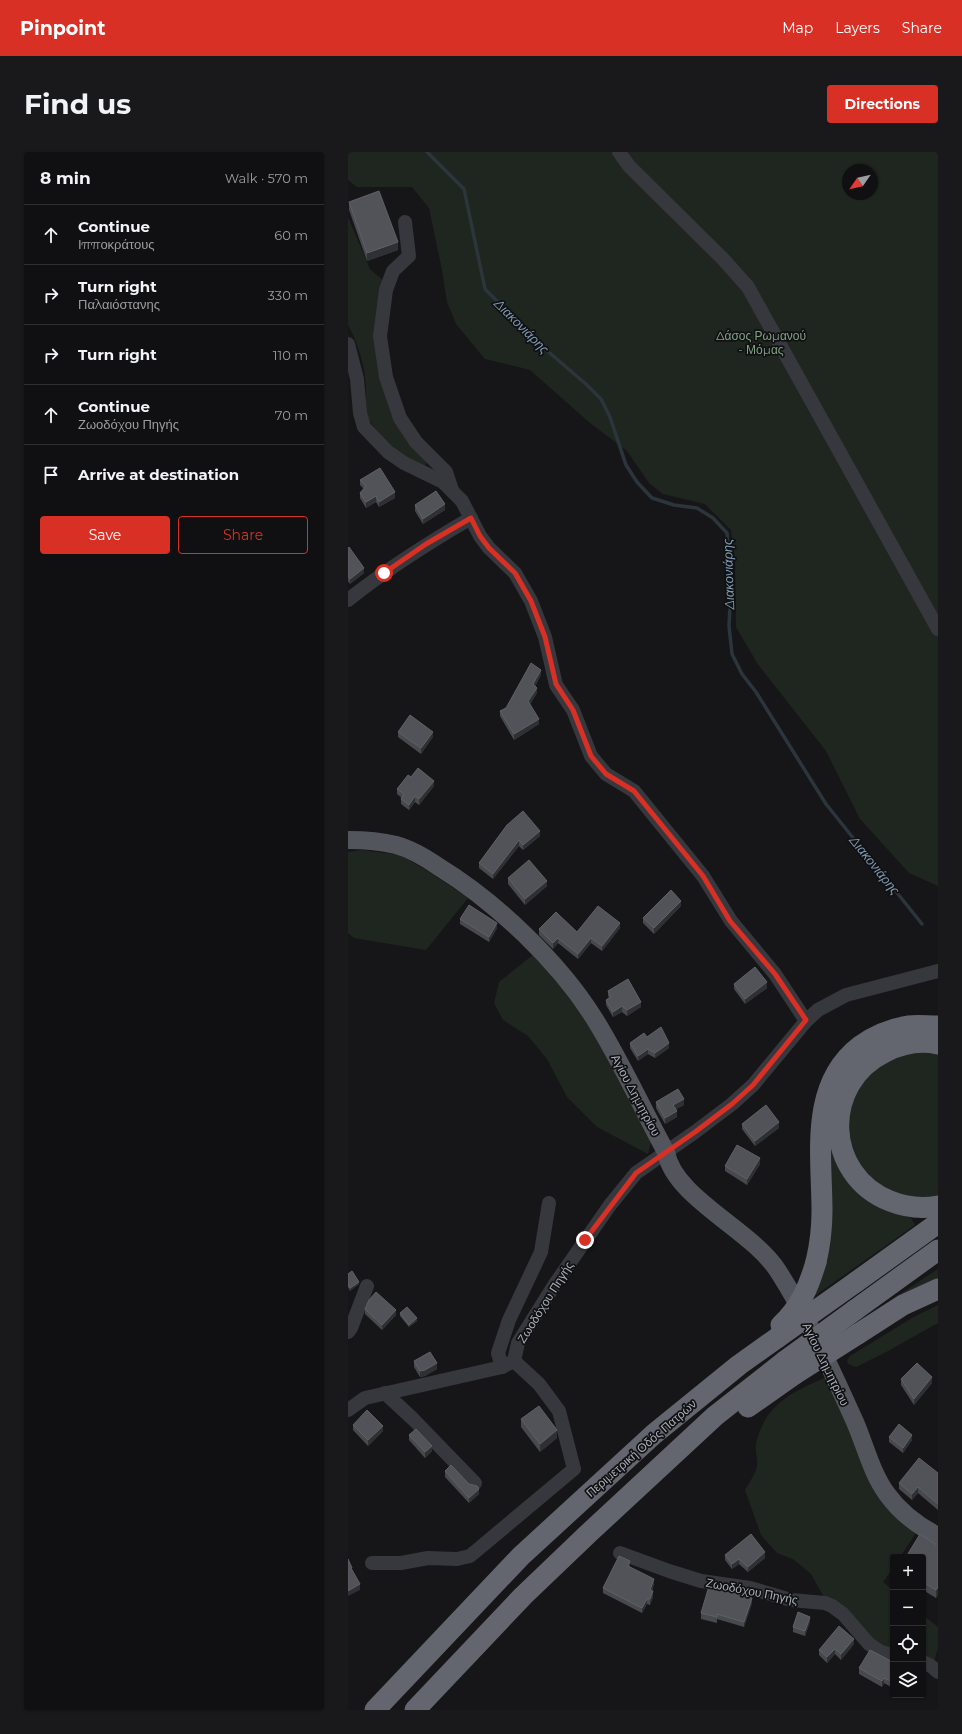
<!DOCTYPE html>
<meta charset="utf-8">
<style>
body{margin:0;font-family:Montserrat,sans-serif;background:#19191b;color:#f1f3f6}
.controls{position:absolute;right:12px;bottom:12px;display:grid;overflow:hidden;border-radius:4px;box-shadow:0 1px 3px #0004}
.controls button{width:36px;height:36px;display:grid;place-items:center;padding:0;border:0;border-bottom:1px solid #303032;background:#101012;color:#f1f3f6;font:20px sans-serif}
.compass{position:absolute;left:494px;top:12px;width:36px;height:36px;border-radius:50%;background:#101012;box-shadow:0 1px 3px #0004;rotate:236deg}
.stop{position:absolute;width:12px;height:12px;margin:-9px;border:3px solid #d93025;border-radius:50%;background:#fff}
.stop.end{background:#d93025;border-color:#fff;box-shadow:0 1px 4px #0008}
.list{margin:0;padding:0;list-style:none}
h2{display:flex;justify-content:space-between;align-items:center;height:52px;margin:0;padding:0 16px;font-size:17px}
h2 small{font-size:13px;font-weight:400;color:#9c9d9f}
.list li{display:grid;grid-template-columns:26px 1fr auto;gap:12px;align-items:center;box-sizing:border-box;height:60px;padding:0 16px;border-top:1px solid #303032}
.list b{display:block;font-size:15px;white-space:nowrap}
.list p{margin:0;font-size:13px;white-space:nowrap;color:#9c9d9f}
.list em{font-size:13px;font-style:normal;color:#9c9d9f}
.actions{display:flex;gap:8px;padding:12px 16px}
.actions a{flex:1;padding:9px 0;border:1px solid #d93025;border-radius:4px;text-align:center;font-size:14px;color:#d93025}
.actions .main{background:#d93025;color:#fff}
.icon{flex:none;width:22px;height:22px;fill:none;stroke:currentColor;stroke-width:2;stroke-linecap:round;stroke-linejoin:round}
.map{position:relative;flex:none;width:590px;height:1558px;overflow:hidden;border-radius:4px}
header{display:flex;align-items:center;gap:24px;box-sizing:border-box;height:56px;padding:0 20px;background:#d93025;color:#fff}
header strong{font-size:19px}
nav{display:flex;gap:22px;margin-inline-start:auto;font-size:14px}
.intro{display:flex;align-items:center;justify-content:space-between;box-sizing:border-box;height:96px;padding:0 24px}
h1{margin:0;font-size:28px}
.button{padding:10px 18px;border-radius:4px;background:#d93025;color:#fff;font-size:14px;font-weight:700}
main{display:flex;gap:24px;padding:0 24px}
aside{flex:1;background:#101012;border-radius:4px;box-shadow:0 1px 3px #0004}
.map>svg:first-child{display:block}
.green{fill:#1e261f;fill-rule:evenodd}
.lines{fill:none;stroke-linecap:round;stroke-linejoin:round}
.stream{stroke:#2c353c;stroke-width:3.5}
.minor{stroke:#37383d;stroke-width:14}
.major{stroke:#53555c;stroke-width:18}
.highway{stroke:#63666e;stroke-width:21}
.highway-bridge{stroke:#63666e;stroke-width:21}
.wall{fill:#47494d}
.shaded-wall{fill:#2f3033}
.building{fill:#525359;stroke:#5f6168}
.route{stroke:#d93025;stroke-width:5}
.labels{text-anchor:middle;dominant-baseline:central;stroke-width:3.5;stroke-linejoin:round;paint-order:stroke}
.park-label{font-size:12px;fill:#7fa381;stroke:#111113}
.street-label{font-size:12px;fill:#a8adb8;stroke:#111113}
.water-label{font-size:13px;font-style:italic;fill:#7f9bb3;stroke:#111113}
</style>
<header>
<strong>Pinpoint</strong>
<nav><a>Map</a><a>Layers</a><a>Share</a></nav>
</header>
<div class="intro"><h1>Find us</h1><a class="button">Directions</a></div>
<main>
<aside>
<h2>8 min<small>Walk · 570 m</small></h2>
<ul class="list">
<li><svg class="icon" aria-label="ahead" viewBox="0 0 24 24"><path d="M12 20V5M6 11l6-6 6 6"/></svg><div><b>Continue</b><p>Ιπποκράτους</p></div><em>60 m</em></li>
<li><svg class="icon" aria-label="right" viewBox="0 0 24 24"><path d="M7 20v-9h11M14 6l5 5-5 5"/></svg><div><b>Turn right</b><p>Παλαιόστανης</p></div><em>330 m</em></li>
<li><svg class="icon" aria-label="right" viewBox="0 0 24 24"><path d="M7 20v-9h11M14 6l5 5-5 5"/></svg><div><b>Turn right</b></div><em>110 m</em></li>
<li><svg class="icon" aria-label="ahead" viewBox="0 0 24 24"><path d="M12 20V5M6 11l6-6 6 6"/></svg><div><b>Continue</b><p>Ζωοδόχου Πηγής</p></div><em>70 m</em></li>
<li><svg class="icon" aria-label="arrive" viewBox="0 0 24 24"><path d="M6 21V4h12l-3 4 3 4H6"/></svg><div><b>Arrive at destination</b></div></li>
</ul>
<div class="actions"><a class="main">Save</a><a>Share</a></div>
</aside>
<div class="map">
<svg width="590" height="1558" viewBox="0 0 590 1558">
<rect width="100%" height="100%" fill="#161618"/>
<g class="green">
<path d="M0 0H590V734L561 721 512 667 478 599 409 511 388 475 387 408 383 378 357 352 315 342 301 331 279 299 242 271 182 218 137 207 108 172 99 150 94 118 81 56 64 35H9L0 28ZM500 18H524V42H500Z"/>
<path d="M0 65 22 117 36 129 34 225 79 310 77 314C69 310 59 307 52 302 43 294 24 276 20 265 16 255 18 245 18 235 17 214 10 191 0 173Z"/>
<path d="M13 698 53 703 86 723 120 746 78 798 6 786 0 781V700Z"/>
<path d="M186 802 232 855 304 986 300 1002 249 975 219 945 199 907 180 884 155 868 146 851 151 830Z"/>
<path d="M561 900H590V1048L552 1045 525 1031 504 1002 499 959 504 945 525 916Z"/>
<path d="M482 988 546 1061 563 1066 567 1073 461 1148Z"/>
<path d="M590 1117V1127L496 1179Z"/>
<path d="M590 1153V1171L540 1199 508 1215 500 1212 499 1208 502 1204 564 1166Z"/>
<path d="M481 1224 519 1310 570 1378 552 1405H545V1416L535 1430 545 1438V1501L534 1498 476 1445 463 1422 445 1407 429 1401 413 1383 397 1338C401 1331 408 1321 409 1314 410 1307 407 1299 408 1292 417 1251 446 1239 481 1224Z"/>
<path d="M575 1463 590 1475V1496L586 1510 575 1506Z"/>
</g>
<g class="lines">
<path class="stream" d="M79 0 116 37 137 137 189 190 239 233 253 247 262 265 278 313 289 330 304 346 326 353 349 356 365 366 379 381 383 434 381 474 384 502 394 522 408 540 478 652 574 772"/>
<g class="minor">
<path d="M271 0 281 14 375 107 400 135 590 477"/>
<path d="M57 70 61 104 45 119 38 138 32 184 38 225 52 266 68 290 98 320 104 338"/>
<path d="M0 192 9 227 12 261 16 275 40 300 56 311 95 330 114 349 132 384 141 396 167 421 183 449 197 485 208 533 225 558 243 604 258 622 286 639 355 724 383 769 427 822 458 869"/>
<path d="M0 448C39 417 80 391 123 366"/>
<path d="M0 1180 3 1176 19 1134"/>
<path d="M154 1215 150 1201 161 1168 193 1100 201 1051"/>
<path d="M37 1241 65 1267 127 1331"/>
<path d="M0 1258 17 1246 154 1215 166 1209 170 1191 207 1132 262 1053 288 1021 347 980 384 952 405 933 458 869 470 858 498 843 590 819"/>
<path d="M272 1401 321 1419 353 1429 402 1436 443 1448 477 1451 484 1454 495 1462 521 1492 533 1500 545 1503"/>
<path d="M24 1411H53L80 1406 109 1407 122 1404 226 1317 211 1259 191 1232 166 1209"/>
<path d="M575 1510 583 1514 590 1520"/>
</g>
<path class="major" d="M0 688C17 688 32 689 48 693 63 697 78 706 91 715 148 750 211 810 246 866 273 909 294 956 318 1000 326 1046 404 1078 430 1119 459 1164 485 1221 507 1270 517 1293 524 1322 539 1342 552 1360 570 1374 590 1384"/>
<g class="highway">
<path d="M590 892C572 888 553 892 537 900 473 931 476 1023 542 1049 557 1055 574 1057 590 1054"/>
<path d="M468 1110C472 1093 474 1076 474 1059 474 1003 461 933 512 894 526 884 542 877 560 874 569 873 580 874 590 874"/>
<path d="M508 1130 590 1071"/>
<path d="M507 1158 590 1098"/>
<path d="M510 1182 555 1153 590 1137"/>
<path d="M400 1255 447 1222"/>
<path d="M27 1558 173 1404 306 1282 391 1213 429 1186"/>
<path d="M67 1558 175 1444 243 1379 367 1264 437 1209"/>
</g>
<g class="highway-bridge">
<path d="M433 1173C452 1156 461 1134 468 1110"/>
<path d="M429 1186 508 1130"/>
<path d="M437 1209 507 1158"/>
<path d="M447 1222 510 1182"/>
</g>
</g>
<g class="wall">
<path d="M1 50 50 98 19 109 1 58Z"/>
<path d="M12 328 47 346 31 355 28 350 18 356 12 346V341L16 337 12 333Z"/>
<path d="M67 353 97 358 75 372 67 359Z"/>
<path d="M0 396 16 421 2 432 0 429Z"/>
<path d="M193 523 187 534 189 541 182 552 191 572 166 588 152 564V559L158 556Z"/>
<path d="M50 580 85 585 73 602 50 585Z"/>
<path d="M63 625 86 634 71 653 67 650 61 658 53 652V647L54 646 49 642V637Z"/>
<path d="M159 673 192 684 175 698 171 694 145 727 131 716V711Z"/>
<path d="M160 726 199 734 177 753 160 732Z"/>
<path d="M333 754 306 782 295 771V766Z"/>
<path d="M112 767 149 776 141 790 112 772Z"/>
<path d="M272 776 254 799 243 791 230 807 210 791 205 797 191 783V777L229 780Z"/>
<path d="M386 832 419 836 397 852 386 837Z"/>
<path d="M260 839 293 855 279 864 274 860 265 865 258 853V848L261 846 260 844Z"/>
<path d="M299 885 321 896 307 906 300 902 290 909 282 896V891Z"/>
<path d="M308 950 336 953 328 957 329 965 317 972 308 956Z"/>
<path d="M394 972 431 976 407 994 394 977Z"/>
<path d="M412 1012 399 1033 377 1019V1014Z"/>
<path d="M0 1122 11 1132 2 1139 0 1135Z"/>
<path d="M17 1157 48 1163 34 1178 17 1162Z"/>
<path d="M52 1161 69 1169 61 1175 52 1164Z"/>
<path d="M66 1209 89 1217 77 1224 72 1225 66 1215Z"/>
<path d="M553 1227 584 1231 566 1253 553 1233Z"/>
<path d="M173 1267 209 1286 192 1300 173 1275Z"/>
<path d="M5 1273 35 1279 20 1294 5 1278Z"/>
<path d="M61 1283 84 1299 77 1306 61 1288Z"/>
<path d="M541 1285 564 1288 555 1301 541 1290Z"/>
<path d="M97 1319 121 1332 131 1342 121 1351 97 1325Z"/>
<path d="M590 1321V1358L570 1341 564 1348 551 1337V1331Z"/>
<path d="M590 1394V1443L588 1446 575 1438V1405Z"/>
<path d="M377 1403 417 1406 400 1420 391 1412 384 1417 377 1408Z"/>
<path d="M282 1414V1415L306 1432 304 1439 305 1445 302 1453 299 1452 294 1461 255 1441V1436Z"/>
<path d="M404 1451 396 1475 369 1467V1471L353 1467V1461Z"/>
<path d="M462 1470 457 1484 445 1480V1475Z"/>
<path d="M506 1492 493 1508 487 1502 479 1511 471 1503V1498Z"/>
<path d="M545 1510 543 1535 536 1531 534 1535 511 1522V1516Z"/>
</g>
<g class="shaded-wall">
<path d="M50 90V98L19 109V101Z"/>
<path d="M47 340V346L31 355V350Z"/>
<path d="M28 344V350L18 356V350Z"/>
<path d="M97 352V358L75 372V367Z"/>
<path d="M16 416V421L2 432V427Z"/>
<path d="M193 518V523L185 538V532Z"/>
<path d="M189 536V541L180 554V549Z"/>
<path d="M191 567V572L166 588V582Z"/>
<path d="M85 580V585L73 602V596Z"/>
<path d="M86 629V634L71 653V647Z"/>
<path d="M67 644V650L61 658V653Z"/>
<path d="M192 679V684L175 698V693Z"/>
<path d="M171 688V694L145 727V722Z"/>
<path d="M199 729V734L177 753V747Z"/>
<path d="M333 749V754L306 782V776Z"/>
<path d="M149 771V776L141 790V785Z"/>
<path d="M272 771V776L254 799V794Z"/>
<path d="M210 786V791L205 797V791Z"/>
<path d="M243 786V791L230 807V802Z"/>
<path d="M419 830V836L397 852V847Z"/>
<path d="M293 850V855L279 864V858Z"/>
<path d="M274 854V860L265 865V860Z"/>
<path d="M321 891V896L307 906V901Z"/>
<path d="M300 897V902L290 909V904Z"/>
<path d="M336 947V953L325 959V953Z"/>
<path d="M329 959V965L317 972V966Z"/>
<path d="M431 970V976L407 994V989Z"/>
<path d="M412 1006V1012L399 1033V1027Z"/>
<path d="M11 1130V1132L2 1139V1136Z"/>
<path d="M48 1158V1163L34 1178V1173Z"/>
<path d="M69 1166V1169L61 1175V1173Z"/>
<path d="M89 1211V1217L77 1224 72 1225V1219Z"/>
<path d="M584 1225V1231L566 1253V1247Z"/>
<path d="M35 1274V1279L20 1294V1288Z"/>
<path d="M209 1278V1286L192 1300V1292Z"/>
<path d="M564 1283V1288L555 1301V1296Z"/>
<path d="M84 1294V1299L77 1306V1300Z"/>
<path d="M570 1335V1341L564 1348V1342Z"/>
<path d="M131 1337V1342L121 1351V1346Z"/>
<path d="M417 1400V1406L400 1420V1415Z"/>
<path d="M391 1407V1412L384 1417V1412Z"/>
<path d="M282 1409V1414L280 1419V1414Z"/>
<path d="M306 1427V1432L302 1443V1438Z"/>
<path d="M12 1432V1438L0 1444V1439Z"/>
<path d="M590 1435V1443L588 1446V1438Z"/>
<path d="M305 1439V1445L302 1453V1447Z"/>
<path d="M404 1446V1451L396 1475V1470Z"/>
<path d="M299 1447V1452L294 1461V1456Z"/>
<path d="M462 1465V1470L457 1484V1479Z"/>
<path d="M506 1487V1492L493 1508V1502Z"/>
<path d="M487 1497V1502L479 1511V1505Z"/>
<path d="M545 1525V1531L543 1535V1529Z"/>
<path d="M536 1526V1531L534 1535V1529Z"/>
</g>
<g class="building">
<path d="M31 39 50 90 19 101 1 50Z"/>
<path d="M32 316 47 340 31 350 28 344 18 350 12 341 18 334 12 328Z"/>
<path d="M88 339 97 352 75 367 67 353Z"/>
<path d="M1 395 16 416 2 427 0 424V396Z"/>
<path d="M183 511 193 518 185 532 189 536 180 549 191 567 166 582 152 559 158 556Z"/>
<path d="M62 563 85 580 73 596 50 580Z"/>
<path d="M70 616 86 629 71 647 67 644 61 653 53 647 56 642 49 637 60 623 63 625Z"/>
<path d="M175 659 192 679 175 693 171 688 145 722 131 711 159 673Z"/>
<path d="M181 708 199 729 177 747 160 726Z"/>
<path d="M323 738 333 749 306 776 295 766Z"/>
<path d="M121 753 149 771 141 785 112 767Z"/>
<path d="M250 754 272 771 254 794 243 786 230 802 210 786 205 791 191 777 208 760 229 780Z"/>
<path d="M407 815 419 830 397 847 386 832Z"/>
<path d="M280 827 293 850 279 858 274 854 265 860 258 848 263 845 260 839Z"/>
<path d="M313 875 321 891 307 901 300 897 290 904 282 891 296 881 299 885Z"/>
<path d="M330 937 336 947 325 953 329 959 317 966 308 950Z"/>
<path d="M418 953 431 970 407 989 394 972Z"/>
<path d="M389 993 412 1006 399 1027 377 1014Z"/>
<path d="M4 1119 11 1130 2 1136 0 1132V1122Z"/>
<path d="M28 1140 48 1158 34 1173 17 1157 21 1148Z"/>
<path d="M59 1155 69 1166 61 1173 52 1161Z"/>
<path d="M82 1200 89 1211 77 1218 72 1219 66 1209Z"/>
<path d="M569 1211 584 1225 566 1247 553 1227Z"/>
<path d="M191 1254 209 1278 192 1292 173 1267Z"/>
<path d="M19 1258 35 1274 20 1288 5 1273Z"/>
<path d="M551 1272 564 1283 555 1296 541 1285Z"/>
<path d="M68 1277 84 1294 77 1300 61 1283Z"/>
<path d="M571 1306 590 1321V1352L570 1335 564 1342 551 1331Z"/>
<path d="M103 1313 121 1332 129 1334 131 1337 121 1346 97 1319Z"/>
<path d="M403 1382 417 1400 400 1415 391 1407 384 1412 377 1403Z"/>
<path d="M572 1382 590 1394V1435L588 1438 575 1430V1405H558Z"/>
<path d="M271 1404 282 1409 280 1414 306 1427 302 1438 305 1439 302 1447H299L294 1456 255 1436Z"/>
<path d="M0 1407 4 1416H3L12 1432 0 1439Z"/>
<path d="M361 1434 404 1446 396 1470 369 1462V1465L353 1461Z"/>
<path d="M450 1460 462 1465 457 1479 445 1475Z"/>
<path d="M491 1474 506 1487 493 1502 487 1497 479 1505 471 1498Z"/>
<path d="M522 1498 545 1510V1525L543 1529 536 1526 534 1529 511 1516Z"/>
</g>
<g class="lines">
<path class="route" d="M36 421 78 392 123 366 132 384 141 396 167 421 183 449 197 485 208 532 225 558 243 604 258 622 286 639 355 724 382 769 427 822 458 868 405 933 384 952 347 980 288 1021 237 1088"/>
</g>
<g class="labels">
<g class="park-label">
<text x="413" y="183">Δάσος Ρωμανού<tspan x="413" dy="14">- Μόμας</tspan></text>
</g>
<g class="street-label">
<text transform="translate(288 943) rotate(62)">Αγίου Δημητρίου</text>
<text transform="translate(197 1150) rotate(-58)">Ζωοδόχου Πηγής</text>
<text transform="translate(478 1212) rotate(64)">Αγίου Δημητρίου</text>
<text transform="translate(293 1296) rotate(-41)">Περιμετρική Οδός Πατρών</text>
<text transform="translate(404 1439) rotate(11)">Ζωοδόχου Πηγής</text>
</g>
<g class="water-label">
<text transform="translate(174 174) rotate(45)">Διακονιάρης</text>
<text transform="translate(380 422) rotate(-92)">Διακονιάρης</text>
<text transform="translate(527 713) rotate(51)">Διακονιάρης</text>
</g>
</g>
</svg>
<div class="controls">
<button>+</button>
<button>−</button>
<button><svg class="icon" aria-label="locate" viewBox="0 0 24 24"><circle cx="12" cy="12" r="6"/><path d="M12 2v4M12 18v4M2 12h4M18 12h4"/></svg></button>
<button><svg class="icon" aria-label="layers" viewBox="0 0 24 24"><path d="M12 4l9 5-9 5-9-5zM3 14l9 5 9-5"/></svg></button>
</div>
<svg class="compass" viewBox="-18 -18 36 36"><path d="M0-13l5 13h-10z" fill="#e53935"/><path d="M0 13l5-13h-10z" fill="#9c9d9f"/></svg>
<div class="stop" style="left:36px;top:421px"></div>
<div class="stop end" style="left:237px;top:1088px"></div>
</div>
</main>
